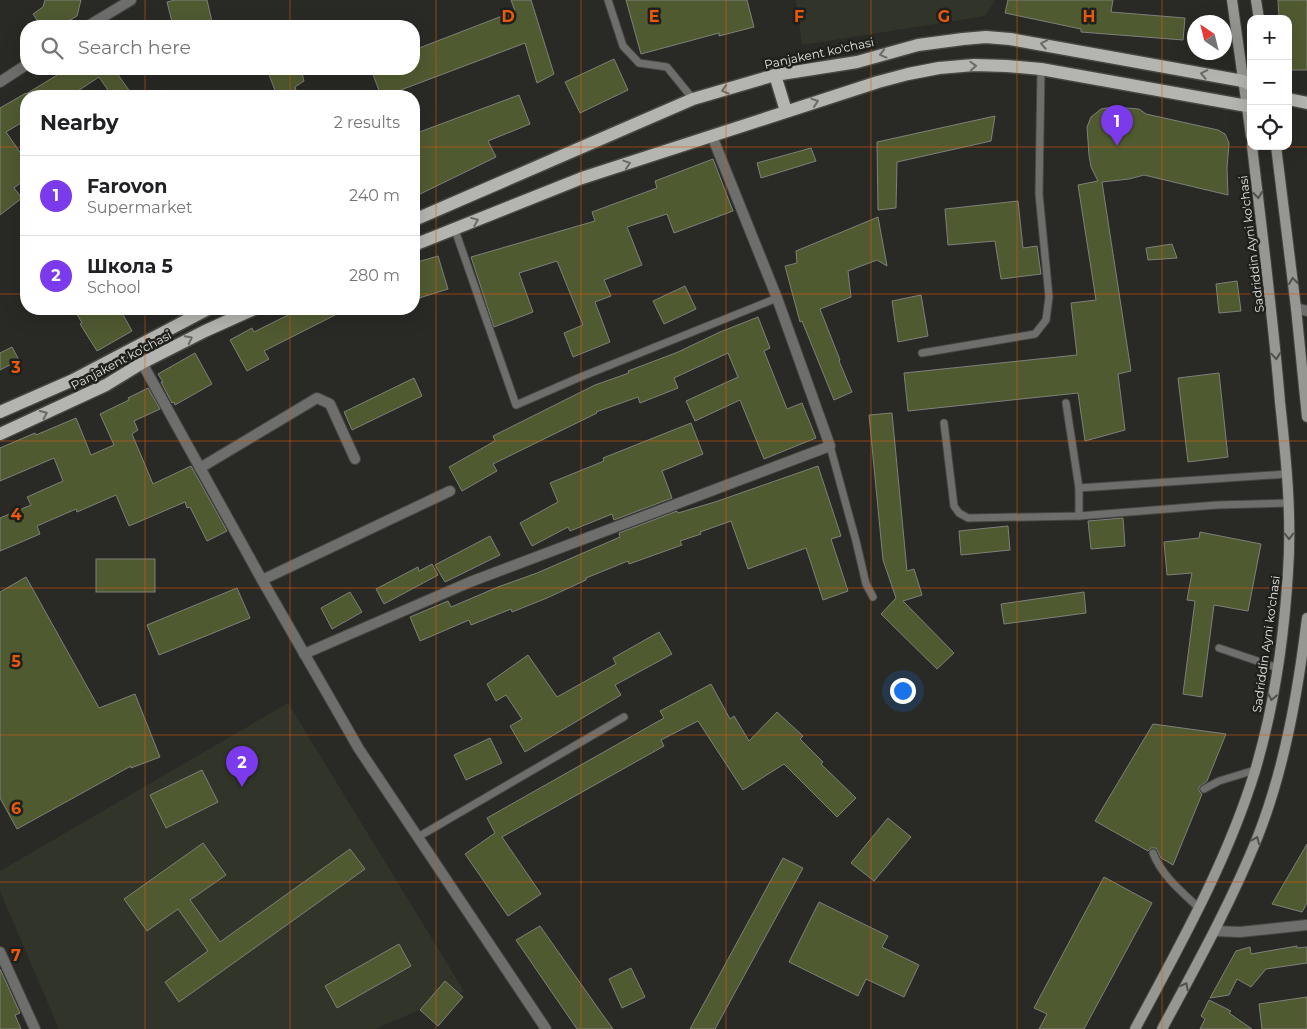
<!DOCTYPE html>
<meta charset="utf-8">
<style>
body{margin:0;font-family:Montserrat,sans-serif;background:#f6f6f6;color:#202124}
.controls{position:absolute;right:15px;top:15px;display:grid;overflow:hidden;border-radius:10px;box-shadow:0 5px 20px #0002}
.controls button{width:45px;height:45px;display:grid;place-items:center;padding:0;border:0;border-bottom:1px solid #e0e0e0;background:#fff;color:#202124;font:25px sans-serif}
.compass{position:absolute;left:1187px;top:15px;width:45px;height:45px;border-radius:50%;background:#fff;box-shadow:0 5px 20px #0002;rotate:325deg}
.you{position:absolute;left:902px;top:690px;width:18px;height:18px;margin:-12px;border:4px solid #fff;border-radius:50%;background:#1a73e8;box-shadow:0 0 0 8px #1a73e833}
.badge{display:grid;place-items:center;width:32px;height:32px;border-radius:50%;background:#7c3aed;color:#fff;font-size:16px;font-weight:700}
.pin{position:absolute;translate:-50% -41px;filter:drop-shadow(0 1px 2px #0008)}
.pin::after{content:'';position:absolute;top:26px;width:18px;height:15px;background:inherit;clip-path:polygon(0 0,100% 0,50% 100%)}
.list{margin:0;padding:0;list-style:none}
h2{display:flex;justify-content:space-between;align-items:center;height:65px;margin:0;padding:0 20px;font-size:21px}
h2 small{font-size:16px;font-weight:400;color:#757577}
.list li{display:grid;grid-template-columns:32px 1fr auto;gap:15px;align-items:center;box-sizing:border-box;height:80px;padding:0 20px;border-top:1px solid #e0e0e0}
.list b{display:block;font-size:19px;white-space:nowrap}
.list p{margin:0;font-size:16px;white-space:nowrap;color:#757577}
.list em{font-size:16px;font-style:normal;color:#757577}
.icon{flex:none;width:28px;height:28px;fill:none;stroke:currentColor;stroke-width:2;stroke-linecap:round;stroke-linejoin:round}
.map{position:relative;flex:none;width:1307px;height:1029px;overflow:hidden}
.search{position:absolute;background:#fff;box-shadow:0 5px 20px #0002;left:20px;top:20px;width:400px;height:55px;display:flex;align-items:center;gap:12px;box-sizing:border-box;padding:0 18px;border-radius:20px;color:#757577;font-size:19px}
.panel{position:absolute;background:#fff;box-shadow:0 5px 20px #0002;left:20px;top:90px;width:400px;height:225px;border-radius:20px}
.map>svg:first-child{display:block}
.built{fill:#313429}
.building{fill:#505a31;stroke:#7e8079}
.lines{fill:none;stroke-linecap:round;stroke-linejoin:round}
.service-casing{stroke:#464743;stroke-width:9}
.minor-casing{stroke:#464743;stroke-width:12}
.tertiary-casing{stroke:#464743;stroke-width:12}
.secondary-casing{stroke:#464743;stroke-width:12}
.primary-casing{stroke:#464743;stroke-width:15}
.service{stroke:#6e6f6c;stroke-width:7}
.minor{stroke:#6e6f6c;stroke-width:10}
.tertiary{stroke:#6e6f6c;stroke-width:10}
.secondary{stroke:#969792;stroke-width:10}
.primary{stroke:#b4b5b0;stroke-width:12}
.oneway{stroke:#6a6a66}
.oneway2{stroke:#4f504b}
.grid{fill:none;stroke:#e8590c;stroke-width:1;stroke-opacity:0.55}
.labels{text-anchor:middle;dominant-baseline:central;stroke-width:5;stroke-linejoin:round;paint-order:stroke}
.street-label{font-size:12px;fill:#e1e2de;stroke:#1f201b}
.grid-label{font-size:16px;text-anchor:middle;font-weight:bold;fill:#e8590c;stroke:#1f201b;stroke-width:5;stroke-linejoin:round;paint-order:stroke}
</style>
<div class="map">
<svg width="1307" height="1029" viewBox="0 0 1307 1029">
<rect width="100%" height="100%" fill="#292a25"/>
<g class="built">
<path d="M796 0H995L985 16 802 45Z"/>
<path d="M288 703 464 991 375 1029H59L0 891V871Z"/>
</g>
<g class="building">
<path d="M45 0H81L77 16 60 26H41L33 14 43 7Z"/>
<path d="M175 0H207L213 26H173L167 2Z"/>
<path d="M511 0H531L554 74 537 83 525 43 385 96H381L371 69H414V50L515 11Z"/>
<path d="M626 0H747L754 27 719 36V33L641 54Z"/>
<path d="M1008 0H1113L1111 12 1185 18 1183 40 1081 32V29L1005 13Z"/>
<path d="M1278 0H1307V70H1288V19H1279Z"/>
<path d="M614 59 628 90 580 113 565 82Z"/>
<path d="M67 69H114L133 96H112L99 77 70 96H26V120L6 132 22 155 26 152V179L14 188 22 198 0 215V108L26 93V94Z"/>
<path d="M267 69H301L304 81 295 87 298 96H277Z"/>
<path d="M519 95 530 124 488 141 496 157 414 197V134Z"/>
<path d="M1113 107 1139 109 1146 114 1218 130 1225 134 1229 143 1227 168 1228 195 1144 175 1129 179 1102 182 1131 371 1118 374 1125 430 1085 441 1078 393 908 411 904 373 1077 355 1071 303 1096 300 1078 185 1098 181 1091 167 1089 155 1087 127 1091 117 1101 109Z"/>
<path d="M995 116 991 141 897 162 896 208 878 210 877 142Z"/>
<path d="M811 148 816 161 761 178 757 163Z"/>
<path d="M713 159 733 211 674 233 667 214 627 227 642 265 604 280 611 296 595 302 610 342 573 357 564 333 583 325 557 261 519 273 533 312 494 327 471 257 595 221 592 212 657 188 655 181Z"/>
<path d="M1018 201 1023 248 1037 246 1041 274 1001 279 995 241 948 245 945 209Z"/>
<path d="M878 217 887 266 877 260 848 271 851 297 820 309 840 360 839 361 852 392 834 400 802 321 800 322 785 266 797 263 796 251Z"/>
<path d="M1172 244 1177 258 1148 260 1146 248Z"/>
<path d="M438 256 448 289 416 299 414 292V263Z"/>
<path d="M1237 281 1241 311 1219 313 1216 284Z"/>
<path d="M685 286 696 309 664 324 653 301Z"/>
<path d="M921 295 928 336 898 342 892 301Z"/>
<path d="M74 309H120L132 331 97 351 80 324 82 323Z"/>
<path d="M300 309H347L264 351 269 359 247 371 230 340 252 328 254 332Z"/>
<path d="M758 317 770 348 764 351 787 409 802 403 816 438 764 459 740 400 695 421 686 401 738 377 728 353 674 378 678 388 640 403 638 397 596 412 597 413 493 464 497 471 462 491 449 467 495 441 493 436 595 385 629 373 628 371 678 352 720 332Z"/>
<path d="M12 347 19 360 0 370V353Z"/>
<path d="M195 353 212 384 175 405 174 402 172 403 161 382H163L158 374Z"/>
<path d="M1219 373 1228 457 1188 462 1178 378Z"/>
<path d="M414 378 422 396 352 430 344 412Z"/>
<path d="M148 388 160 409 134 421 138 430 132 434 153 484 191 466 227 531 207 541 190 507 187 508 185 502 129 526 116 495 77 512 76 509 37 526 40 534 0 551V518L31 505 27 497 63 481 54 458 0 481V448L35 433 36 435 76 418 91 455 114 445 100 414 129 400 128 398Z"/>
<path d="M892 413 907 571 914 569 922 595 903 601 954 653 937 669 881 614 896 598 883 560 869 415Z"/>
<path d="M691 423 703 454 662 471 672 498 614 520 612 514 570 531 568 527 532 546 520 523 558 502 550 483 604 461 603 458Z"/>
<path d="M818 466 841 536 831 539 848 591 823 600 806 548 748 569 731 521 700 532 701 534 680 541 682 545 629 564 628 561 586 578V580L547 598 512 612 511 609 471 625 469 620 420 641 410 617 448 601 451 607 498 587 537 573 620 537 619 533 677 511 678 513 715 502Z"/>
<path d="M1123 518 1125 546 1091 549 1088 521Z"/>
<path d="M1008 526 1010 550 961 555 959 531Z"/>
<path d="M1200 532 1261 544 1248 611 1214 605 1202 697 1183 694 1195 601 1187 600 1192 573 1167 575 1164 542 1199 538Z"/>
<path d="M490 536 500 555 445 582 435 565Z"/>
<rect x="96" y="559" width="59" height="33"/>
<path d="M432 564 438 575 384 604 376 589 418 567 419 571Z"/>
<path d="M26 577 99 708 135 694 160 757 131 768V766L17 829 0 798V592Z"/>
<path d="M237 588 250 618 159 655 147 625Z"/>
<path d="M350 592 362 612 332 629 321 608Z"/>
<path d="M1084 592 1086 613 1004 624 1001 604Z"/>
<path d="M659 632 672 654 615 685 621 695 525 752 510 726 522 719 506 695 496 701 487 684 528 655 557 697 616 664 613 658Z"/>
<path d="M711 684 730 719 734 716 749 741 777 712 803 736 800 739 823 762 821 764 856 798 837 817 784 764 743 790 698 721 661 740 664 746 502 837 541 894 508 916 465 854 495 833 487 818 664 718 660 711Z"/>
<path d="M1153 724 1226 734 1207 781 1199 787V791L1202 794 1173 865 1161 858 1156 848H1151L1148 851 1095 821Z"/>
<path d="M490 738 502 763 466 780 454 755Z"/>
<path d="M202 770 218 802 166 828 150 795Z"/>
<path d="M888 818 911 837 874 881 851 863Z"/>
<path d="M203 843 226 875 190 900 220 942 350 849 365 869 179 1002 165 982 208 951 178 909 147 931 124 899Z"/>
<path d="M1307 844V903L1302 912 1272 904Z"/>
<path d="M783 858 803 868 715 1029H690Z"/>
<path d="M1104 877 1152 903 1084 1029H1039L1047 1014 1034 1008Z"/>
<path d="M819 902 888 936 882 947 919 965 904 997 866 979 858 996 789 962Z"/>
<path d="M540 926 600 1011 613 1029H577L516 940Z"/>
<path d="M399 944 411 966 337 1008 325 986Z"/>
<path d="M1297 946V948L1307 947V963L1266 969 1251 987 1237 979 1229 995 1210 998 1236 951 1250 947 1251 954Z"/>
<path d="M631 968 645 997 622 1008 609 979Z"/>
<path d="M0 969 20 1013 15 1015 21 1029H0Z"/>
<path d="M445 981 463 997 438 1026 420 1010Z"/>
<path d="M1307 997V1029H1262L1259 1004Z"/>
<path d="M1209 1000 1231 1011 1229 1013 1252 1029H1200L1205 1019 1201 1016Z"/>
</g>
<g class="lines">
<g class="service-casing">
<g id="service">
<path d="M608 0 623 46 639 63 667 67 693 99"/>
<path d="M455 230 516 405 578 378 777 298"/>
<path d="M922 353 1035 334 1046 320 1049 297 1039 194 1041 69"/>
<path d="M1066 403 1079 488V516"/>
<path d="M944 423 954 506 959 513 968 518 1079 516 1217 505 1289 503"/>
<path d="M830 446 856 541 866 584 873 597"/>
<path d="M1079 488 1287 474"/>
<path d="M1219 648 1278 668"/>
<path d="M1204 789 1219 781 1255 770"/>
<path d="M418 837 624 717"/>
<path d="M1153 853C1162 876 1182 892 1199 908"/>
</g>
</g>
<g class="minor-casing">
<g id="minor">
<path d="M88 26 131 0"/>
<path d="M0 82 26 65"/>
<path d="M1296 308 1307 311"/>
<path d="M142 363 262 580 359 749 546 1029"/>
<path d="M200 468 317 398 330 404 355 459"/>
<path d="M262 580 450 491"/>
<path d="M304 654 470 582 830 446 777 298 712 136"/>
<path d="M1215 931 1240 932 1307 925"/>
</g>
</g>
<g class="tertiary-casing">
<path id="tertiary" d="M0 952 35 1029"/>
</g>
<g class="secondary-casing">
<g id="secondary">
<path d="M1232 0 1251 136"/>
<path d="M1256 0 1259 19"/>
<path d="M1276 146 1296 308 1307 417"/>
<path d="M1135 1029C1180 945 1227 862 1255 771 1274 707 1284 639 1288 572 1292 515 1286 458 1280 402 1273 317 1262 231 1252 146"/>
<path d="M1162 1029C1196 966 1231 903 1258 836 1285 767 1298 691 1307 618"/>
</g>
</g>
<g class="primary-casing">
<g id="primary">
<path d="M775 75 786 111"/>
<path d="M1288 99 1307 103"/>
<path d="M414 220 693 99 775 75 857 62 918 45 963 39 986 37 1010 39 1243 81 1251 85"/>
<path d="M414 245 582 178 878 82 908 74 939 68 974 65 1007 66 1041 69 1247 106 1251 104"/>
<path d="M0 412 73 380 208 309"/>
<path d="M0 434 106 385 142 363 205 331 254 309"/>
</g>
</g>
<use href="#service" class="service"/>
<use href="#minor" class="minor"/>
<use href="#tertiary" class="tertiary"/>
<use href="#secondary" class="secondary"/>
<use href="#primary" class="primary"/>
</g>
<defs><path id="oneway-chevron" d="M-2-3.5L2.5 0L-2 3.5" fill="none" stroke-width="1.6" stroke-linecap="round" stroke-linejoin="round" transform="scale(1.25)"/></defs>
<g class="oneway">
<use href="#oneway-chevron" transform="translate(1044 44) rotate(-169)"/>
<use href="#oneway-chevron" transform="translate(883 54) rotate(165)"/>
<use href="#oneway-chevron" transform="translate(973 66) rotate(-3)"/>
<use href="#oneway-chevron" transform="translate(1204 74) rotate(-169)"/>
<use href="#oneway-chevron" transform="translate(725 90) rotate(164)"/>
<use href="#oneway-chevron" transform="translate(815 102) rotate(-18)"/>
<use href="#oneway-chevron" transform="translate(627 164) rotate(-18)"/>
<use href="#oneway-chevron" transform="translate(475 221) rotate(-22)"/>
<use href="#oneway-chevron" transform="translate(189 339) rotate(-27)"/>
<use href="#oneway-chevron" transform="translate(44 414) rotate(-25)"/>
</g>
<g class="oneway2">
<use href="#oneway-chevron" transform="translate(1258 195) rotate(83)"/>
<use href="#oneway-chevron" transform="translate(1293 281) rotate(-97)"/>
<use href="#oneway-chevron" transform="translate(1276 356) rotate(85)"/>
<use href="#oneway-chevron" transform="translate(1289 536) rotate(90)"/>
<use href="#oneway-chevron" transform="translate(1272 697) rotate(101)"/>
<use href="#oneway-chevron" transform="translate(1256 840) rotate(-67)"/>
<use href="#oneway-chevron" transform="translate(1185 986) rotate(-62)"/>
</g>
<path class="grid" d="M145 0V26M290 0V26M436 0V1029M581 0V1029M726 0V1029M871 0V1029M1017 0V1029M1162 0V1029M145 69V96M290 69V96M0 147H26M414 147H1307M0 294H26M414 294H1307M145 309V1029M290 309V1029M0 441H1307M0 588H1307M0 735H1307M0 882H1307"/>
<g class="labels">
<g class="street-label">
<text transform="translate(819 53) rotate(-12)">Panjakent ko'chasi</text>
<text transform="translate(1251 244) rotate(-97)">Sadriddin Ayni ko'chasi</text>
<text transform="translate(121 360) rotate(-28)">Panjakent ko'chasi</text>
<text transform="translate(1266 644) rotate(-82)">Sadriddin Ayni ko'chasi</text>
</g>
</g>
<g class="grid-label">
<text x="508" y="22">D</text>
<text x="654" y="22">E</text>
<text x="799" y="22">F</text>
<text x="944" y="22">G</text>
<text x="1089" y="22">H</text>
<text x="16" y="373">3</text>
<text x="16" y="520">4</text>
<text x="16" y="667">5</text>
<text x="16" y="814">6</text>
<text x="16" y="961">7</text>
</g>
</svg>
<div class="controls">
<button>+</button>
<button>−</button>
<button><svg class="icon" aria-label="locate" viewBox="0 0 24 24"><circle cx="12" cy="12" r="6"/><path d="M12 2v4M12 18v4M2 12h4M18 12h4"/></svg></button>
</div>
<svg class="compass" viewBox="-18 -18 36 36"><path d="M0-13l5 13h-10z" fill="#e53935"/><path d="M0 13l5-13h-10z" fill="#757577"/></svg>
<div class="you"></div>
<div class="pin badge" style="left:1117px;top:146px">1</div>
<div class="pin badge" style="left:242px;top:787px">2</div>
<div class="search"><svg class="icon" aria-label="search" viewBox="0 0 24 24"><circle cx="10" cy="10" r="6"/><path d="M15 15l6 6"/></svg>Search here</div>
<section class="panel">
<h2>Nearby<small>2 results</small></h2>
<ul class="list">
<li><span class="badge">1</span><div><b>Farovon</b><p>Supermarket</p></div><em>240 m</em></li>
<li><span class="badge">2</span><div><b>Школа 5</b><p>School</p></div><em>280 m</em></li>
</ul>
</section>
</div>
